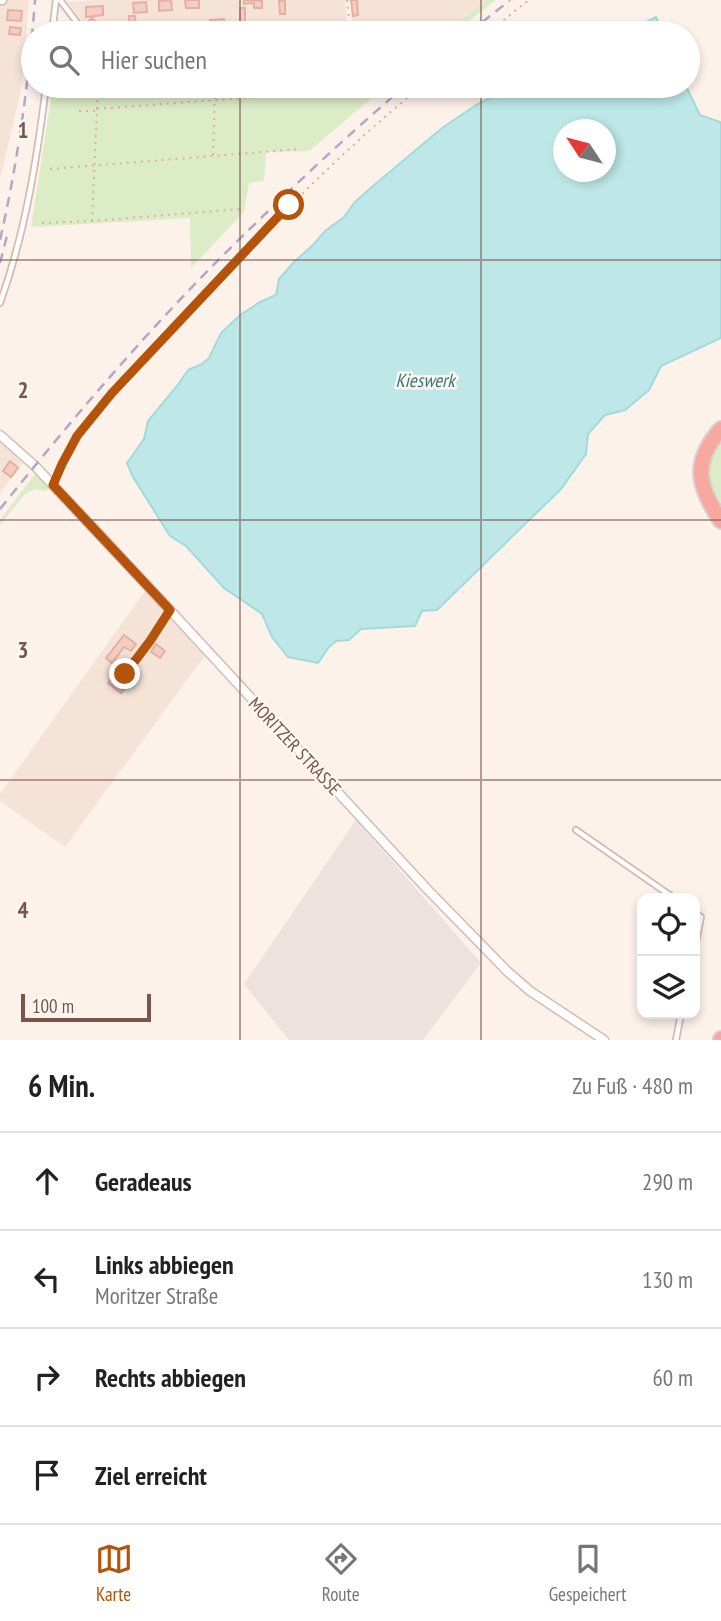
<!DOCTYPE html>
<html lang="de">
<meta charset="utf-8">
<style>
body{margin:0;font-family:"PT Sans Narrow",sans-serif;background:#f6f6f6;color:#222}
.controls{position:absolute;right:21px;bottom:21px;display:grid;overflow:hidden;border-radius:14px;box-shadow:0 4px 10px #0003}
.controls button{width:63px;height:63px;display:grid;place-items:center;padding:0;border:0;border-bottom:2px solid #e0e0e0;background:#fff;color:#222;font:35px sans-serif}
.compass{position:absolute;left:553px;top:119px;width:63px;height:63px;border-radius:50%;background:#fff;box-shadow:0 4px 10px #0003;rotate:306deg}
.scale{position:absolute;left:21px;bottom:18px;width:130px;box-sizing:border-box;padding-left:7px;border:4px solid #79554c;border-top:0;font-size:19px;line-height:24px;white-space:nowrap;color:#79554c;-webkit-text-stroke:5px #fff7f1;paint-order:stroke}
.stop{position:absolute;width:21px;height:21px;margin:-16px;border:5px solid #b45309;border-radius:50%;background:#fff}
.stop.end{background:#b45309;border-color:#fff;box-shadow:0 2px 7px #0008}
.list{margin:0;padding:0;list-style:none}
h2{display:flex;justify-content:space-between;align-items:center;height:91px;margin:0;padding:0 28px;font-size:30px}
h2 small{font-size:23px;font-weight:400;color:#767676}
.list li{display:grid;grid-template-columns:46px 1fr auto;gap:21px;align-items:center;box-sizing:border-box;height:98px;padding:0 28px;border-top:2px solid #e0e0e0}
.list b{display:block;font-size:26px;white-space:nowrap}
.list p{margin:0;font-size:23px;white-space:nowrap;color:#767676}
.list em{font-size:23px;font-style:normal;color:#767676}
.icon{flex:none;width:38px;height:38px;fill:none;stroke:currentColor;stroke-width:2;stroke-linecap:round;stroke-linejoin:round}
.map{position:relative;flex:none;width:721px;height:1040px;overflow:hidden}
.search{position:absolute;background:#fff;box-shadow:0 4px 10px #0003;left:21px;right:21px;top:21px;height:77px;display:flex;align-items:center;gap:18px;box-sizing:border-box;padding:0 24px;border-radius:38px;color:#767676;font-size:26px}
.sheet{height:483px;background:#fff}
nav{display:flex;justify-content:space-around;align-items:center;box-sizing:border-box;height:98px;border-top:2px solid #e0e0e0;background:#fff;font-size:19px;color:#767676}
nav a{display:grid;justify-items:center;gap:4px}
nav .on{color:#b45309}
.map>svg:first-child{display:block}
.residential{fill:#f5e3d8}
.industrial{fill:#ece3df}
.green{fill:#dcecc7}
.water{fill:#bde8e7;stroke:#a3dad9;stroke-width:2;fill-rule:evenodd}
.building{fill:#f3cdc1;stroke:#e6b0a1;stroke-width:2}
.lines{fill:none;stroke-linecap:round;stroke-linejoin:round}
.lane-casing{stroke:#d3bbb1;stroke-width:8}
.street-casing{stroke:#d3bbb1;stroke-width:11}
.highway-casing{stroke:#d9cfcd;stroke-width:18}
.path{stroke:#d9afa3;stroke-width:2;stroke-dasharray:2 5;stroke-linecap:butt}
.lane{stroke:#fff;stroke-width:4.5}
.street{stroke:#fff;stroke-width:8}
.highway{stroke:#f7a9a0;stroke-width:14}
.rail{stroke:#b3a6c8;stroke-width:2.5;stroke-dasharray:10 7;stroke-linecap:butt}
.route{stroke:#b45309;stroke-width:9}
.grid{fill:none;stroke:#79554c;stroke-width:2;stroke-opacity:0.55}
.labels{text-anchor:middle;dominant-baseline:central;stroke-width:5;stroke-linejoin:round;paint-order:stroke}
.street-label{font-size:18px;fill:#79554c;stroke:#fff7f1}
.water-label{font-size:19px;font-style:italic;fill:#3c7676;stroke:#fff7f1}
.grid-label{font-size:23px;text-anchor:middle;font-weight:bold;fill:#79554c;stroke:#fff7f1;stroke-width:5;stroke-linejoin:round;paint-order:stroke}
</style>
<div class="map">
<svg width="721" height="1040" viewBox="0 0 721 1040">
<rect width="100%" height="100%" fill="#fdf2ea"/>
<g class="residential">
<path d="M0 0H29L21 90 0 180Z"/>
<path d="M92 0H345L348 32 328 33H91L68 2Z"/>
<path d="M351 0H487L443 33H374L372 30 352 33Z"/>
<path d="M0 442 23 463 0 493Z"/>
<path d="M145 591 206 654 65 847 0 801V794Z"/>
</g>
<path class="industrial" d="M356 820 481 963 423 1040H289L244 984Z"/>
<g class="green">
<path d="M487 0H496L453 33H444Z"/>
<path d="M53 86H386L309 151 266 152 264 181 249 183 244 212 191 268 190 218 31 227Z"/>
<path d="M721 438V510C703 476 702 471 721 438Z"/>
<path d="M35 474 49 488 45 491 35 489 25 494 0 525V520Z"/>
</g>
<g class="water">
<path d="M656 17 663 33H625Z"/>
<path d="M513 86H686L700 115 720 122 721 125V338L661 366 649 390 625 410 605 415 588 434 586 454 561 489 437 610 422 611 415 626 361 629 349 640 336 641 329 647 318 663 288 657 272 637 262 614 224 588 186 546 170 536 133 477 127 463 144 439 148 421 177 386 188 370 202 364 209 358 221 333 239 316 260 302 276 295 279 279 294 262 313 245 325 231 344 217 355 202 373 186 442 128 476 105ZM564 130H606V172H564Z"/>
</g>
<g class="building">
<path d="M171 0 172 10 159 11V1Z"/>
<path d="M185 0H199V8H186Z"/>
<path d="M244 0 262 1V8H254V3L244 4Z"/>
<path d="M285 0V14H280L279 1Z"/>
<path d="M351 0H357L358 15 353 16Z"/>
<path d="M146 2 147 12 134 13 133 3Z"/>
<path d="M103 6V15L86 17V7Z"/>
<rect x="240" y="8" width="5" height="17"/>
<path d="M8 10 22 11 21 21 7 20Z"/>
<path d="M129 16H135L136 30 130 31Z"/>
<path d="M92 18 104 29 116 28 117 33H101L88 22Z"/>
<path d="M224 19V26L211 27 210 20Z"/>
<path d="M10 27 21 28 20 35 9 34Z"/>
<path d="M10 461 18 468 11 477 3 471Z"/>
<path d="M124 635 136 644 131 651 124 647 112 663 106 658Z"/>
<path d="M156 644 165 651 160 658 151 652Z"/>
<path d="M116 673 129 683 121 693 108 683Z"/>
</g>
<g class="lines">
<g class="lane-casing">
<g id="lane">
<path d="M60 0 85 33"/>
<path d="M52 33 56 0"/>
<path d="M0 303C25 234 37 159 46 86"/>
<path d="M125 674 150 641 170 610"/>
<path d="M576 830 674 898"/>
<path d="M695 913 701 917 695 947"/>
<path d="M676 1040 681 1014"/>
</g>
</g>
<g class="street-casing">
<g id="street">
<path d="M0 0H2"/>
<path d="M0 435 35 466 156 595 427 889 507 971 530 991 604 1040"/>
</g>
</g>
<g class="highway-casing">
<g id="highway">
<path d="M721 429C692 462 697 486 721 521"/>
<path d="M721 1040V1039"/>
</g>
</g>
<g class="path">
<path d="M347 0 349 18 348 33"/>
<path d="M487 33 529 0"/>
<path d="M97 109 346 90V86"/>
<path d="M79 111H96"/>
<path d="M213 155 215 86"/>
<path d="M50 169 300 149"/>
<path d="M92 221 98 86"/>
<path d="M42 223 92 221 240 209"/>
<path d="M56 478C83 412 140 363 188 312 263 233 337 154 422 86"/>
</g>
<use href="#lane" class="lane"/>
<use href="#street" class="street"/>
<use href="#highway" class="highway"/>
<g class="rail">
<path d="M469 33 510 0"/>
<path d="M0 240C18 161 29 81 35 0"/>
<path d="M0 263 8 232"/>
<path d="M0 509C80 409 164 311 256 223 304 176 354 130 405 86"/>
</g>
</g>
<g class="lines">
<path class="route" d="M125 674 150 641 170 610 53 485 62 464 77 436 112 393 289 205"/>
</g>
<path class="grid" d="M240 0V33M481 0V33M240 86V1040M481 86V1040M0 260H721M0 520H721M0 780H721"/>
<g class="labels">
<g class="street-label">
<text transform="translate(295 746) rotate(47)">MORITZER STRASSE</text>
</g>
<g class="water-label">
<text x="425" y="380">Kieswerk</text>
</g>
</g>
<g class="grid-label">
<text x="23" y="138">1</text>
<text x="23" y="398">2</text>
<text x="23" y="658">3</text>
<text x="23" y="918">4</text>
</g>
</svg>
<div class="controls">
<button><svg class="icon" aria-label="locate" viewBox="0 0 24 24"><circle cx="12" cy="12" r="6"/><path d="M12 2v4M12 18v4M2 12h4M18 12h4"/></svg></button>
<button><svg class="icon" aria-label="layers" viewBox="0 0 24 24"><path d="M12 4l9 5-9 5-9-5zM3 14l9 5 9-5"/></svg></button>
</div>
<svg class="compass" viewBox="-18 -18 36 36"><path d="M0-13l5 13h-10z" fill="#e53935"/><path d="M0 13l5-13h-10z" fill="#767676"/></svg>
<div class="scale">100 m</div>
<div class="stop" style="left:289px;top:205px"></div>
<div class="stop end" style="left:125px;top:674px"></div>
<div class="search"><svg class="icon" aria-label="search" viewBox="0 0 24 24"><circle cx="10" cy="10" r="6"/><path d="M15 15l6 6"/></svg>Hier suchen</div>
</div>
<section class="sheet">
<h2>6 Min.<small>Zu Fuß · 480 m</small></h2>
<ul class="list">
<li><svg class="icon" aria-label="ahead" viewBox="0 0 24 24"><path d="M12 20V5M6 11l6-6 6 6"/></svg><div><b>Geradeaus</b></div><em>290 m</em></li>
<li><svg class="icon" aria-label="left" viewBox="0 0 24 24"><path d="M17 20v-9H6M10 6l-5 5 5 5"/></svg><div><b>Links abbiegen</b><p>Moritzer Straße</p></div><em>130 m</em></li>
<li><svg class="icon" aria-label="right" viewBox="0 0 24 24"><path d="M7 20v-9h11M14 6l5 5-5 5"/></svg><div><b>Rechts abbiegen</b></div><em>60 m</em></li>
<li><svg class="icon" aria-label="arrive" viewBox="0 0 24 24"><path d="M6 21V4h12l-3 4 3 4H6"/></svg><div><b>Ziel erreicht</b></div></li>
</ul>
</section>
<nav>
<a class="on"><svg class="icon" aria-label="map" viewBox="0 0 24 24"><path d="M3 6l6-2 6 2 6-2v14l-6 2-6-2-6 2zM9 4v14M15 6v14"/></svg>Karte</a>
<a><svg class="icon" aria-label="directions" viewBox="0 0 24 24"><path d="M12 3l9 9-9 9-9-9zM9 14v-3h6M13 9l2 2-2 2"/></svg>Route</a>
<a><svg class="icon" aria-label="saved" viewBox="0 0 24 24"><path d="M7 4h10v16l-5-4-5 4z"/></svg>Gespeichert</a>
</nav>
